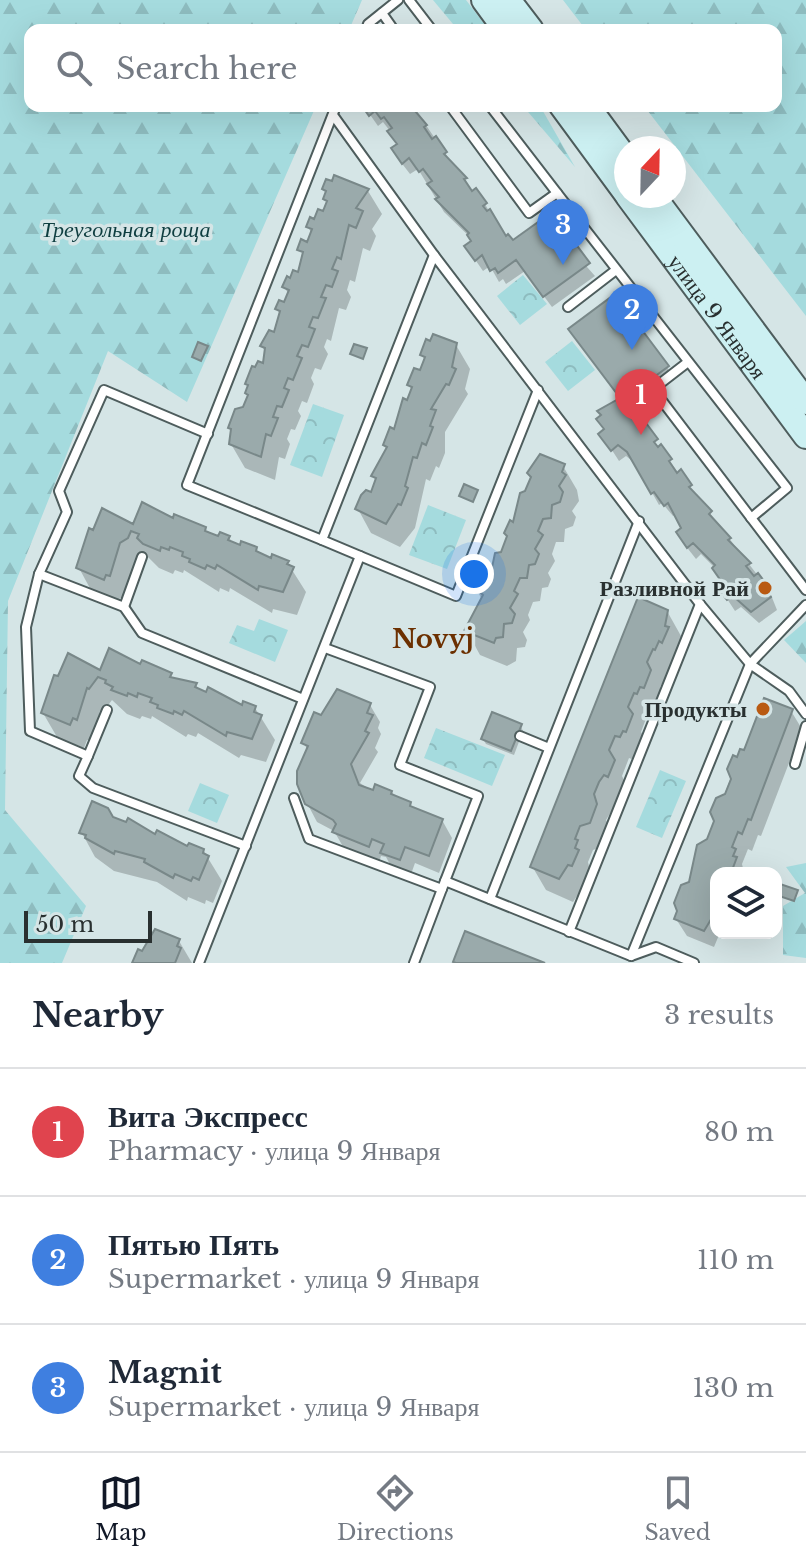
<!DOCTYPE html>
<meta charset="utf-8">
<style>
body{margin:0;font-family:"Libre Baskerville",serif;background:#f6f6f7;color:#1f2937}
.controls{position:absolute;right:24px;bottom:24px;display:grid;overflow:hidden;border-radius:16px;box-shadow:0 8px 32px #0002}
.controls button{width:72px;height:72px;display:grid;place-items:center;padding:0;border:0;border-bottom:2px solid #e0e1e3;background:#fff;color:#1f2937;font:40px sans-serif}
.compass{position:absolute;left:614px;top:136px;width:72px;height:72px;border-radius:50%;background:#fff;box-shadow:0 8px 32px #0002;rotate:22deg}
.scale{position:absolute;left:24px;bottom:20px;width:128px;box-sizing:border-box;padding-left:8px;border:4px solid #293030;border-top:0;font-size:22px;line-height:28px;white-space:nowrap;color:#293030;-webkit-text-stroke:6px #d5e5e6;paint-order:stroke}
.you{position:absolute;left:474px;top:574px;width:28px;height:28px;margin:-20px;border:6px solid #fff;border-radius:50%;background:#1a73e8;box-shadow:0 0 0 12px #1a73e833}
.badge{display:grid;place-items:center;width:52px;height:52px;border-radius:50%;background:#111827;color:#fff;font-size:26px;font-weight:700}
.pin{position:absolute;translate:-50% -66px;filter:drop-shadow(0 2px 4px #0008)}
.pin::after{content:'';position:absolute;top:42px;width:28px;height:24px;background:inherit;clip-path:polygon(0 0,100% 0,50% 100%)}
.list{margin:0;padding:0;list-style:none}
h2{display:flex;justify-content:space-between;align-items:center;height:104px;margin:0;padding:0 32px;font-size:34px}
h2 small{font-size:26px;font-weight:400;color:#747a83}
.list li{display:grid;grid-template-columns:52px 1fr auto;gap:24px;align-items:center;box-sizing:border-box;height:128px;padding:0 32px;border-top:2px solid #e0e1e3}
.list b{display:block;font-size:30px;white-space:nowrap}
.list p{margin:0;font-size:26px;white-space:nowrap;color:#747a83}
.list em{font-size:26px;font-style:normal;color:#747a83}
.icon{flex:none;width:44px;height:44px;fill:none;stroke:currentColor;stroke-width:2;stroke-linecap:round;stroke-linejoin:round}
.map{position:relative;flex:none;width:806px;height:963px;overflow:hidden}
.search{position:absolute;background:#fff;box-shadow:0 8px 32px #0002;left:24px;right:24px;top:24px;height:88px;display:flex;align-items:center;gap:20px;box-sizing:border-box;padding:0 28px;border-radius:16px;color:#747a83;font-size:30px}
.sheet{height:488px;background:#fff}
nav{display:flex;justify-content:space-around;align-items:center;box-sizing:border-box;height:112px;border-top:2px solid #e0e1e3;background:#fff;font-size:22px;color:#747a83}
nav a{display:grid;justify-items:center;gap:4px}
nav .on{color:#111827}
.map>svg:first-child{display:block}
.forest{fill:url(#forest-firs)}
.park{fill:url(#park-crowns)}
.shadow{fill:#0003}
.building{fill:#9aaaab;stroke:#798889;stroke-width:2}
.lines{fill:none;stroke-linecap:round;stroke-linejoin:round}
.lane-casing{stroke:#4e5d5d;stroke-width:12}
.secondary-casing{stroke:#4e5d5d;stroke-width:28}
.lane{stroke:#fff;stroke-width:8}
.secondary{stroke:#ccf0f2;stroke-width:24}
.poi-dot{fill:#b95a12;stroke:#d5e5e6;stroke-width:3}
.labels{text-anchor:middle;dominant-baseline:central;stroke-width:7;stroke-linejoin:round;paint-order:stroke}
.park-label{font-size:22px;font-style:italic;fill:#0f3e40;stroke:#d5e5e6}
.street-label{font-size:22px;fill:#293030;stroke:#d5e5e6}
.poi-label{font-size:22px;font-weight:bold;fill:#293030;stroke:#d5e5e6;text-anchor:end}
.quarter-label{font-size:26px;font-weight:bold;fill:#6c3001;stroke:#d5e5e6}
</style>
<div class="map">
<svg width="806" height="963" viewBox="0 0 806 963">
<defs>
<pattern id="forest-firs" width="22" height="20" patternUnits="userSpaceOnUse" patternTransform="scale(2)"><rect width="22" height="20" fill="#a5dbde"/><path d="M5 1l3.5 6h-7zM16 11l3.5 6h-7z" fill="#8ebcbf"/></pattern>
<pattern id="park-crowns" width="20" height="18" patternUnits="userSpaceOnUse" patternTransform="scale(2)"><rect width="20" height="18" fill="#a5dbde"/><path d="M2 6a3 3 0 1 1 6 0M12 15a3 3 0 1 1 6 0" fill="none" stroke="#8ebcbf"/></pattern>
</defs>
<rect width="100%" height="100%" fill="#d5e5e6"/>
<g class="forest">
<path d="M0 0H362L349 30H30V106H316L187 402 108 351 8 601 5 810 86 906 62 963H0Z"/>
<path d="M433 0H466L489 30H458Z"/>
<path d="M563 0H806V316L644 106H776V30H586Z"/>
<path d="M523 106H540L575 167Z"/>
<path d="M806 621V663L784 640Z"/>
<path d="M806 863V958L783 955V906L805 893 786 867Z"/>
</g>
<g class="park">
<path d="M523 275 547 304 520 325 497 296Z"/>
<path d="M572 341 595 370 568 391 545 362Z"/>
<path d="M313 404 344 415 322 477 290 465Z"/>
<path d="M428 505 466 520 447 569 409 555Z"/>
<path d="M259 619 288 630 275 662 229 643 237 625 254 631Z"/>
<path d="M436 728 505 755 492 786 424 758Z"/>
<path d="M660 770 686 781 662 838 636 827Z"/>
<path d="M200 783 229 795 217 823 188 811Z"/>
</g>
<g class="shadow">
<path d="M364 106H413L472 193 485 204 505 239 512 243 564 241 595 276 552 307 525 271 506 284 503 279 499 282 490 266 483 271 474 258V241L444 212 418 169 410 174 400 161 398 145 390 131 383 122 378 126Z"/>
<path d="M324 189 368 191 382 214 372 229 376 236 370 251 363 248 355 282 350 280 347 290 351 297 346 310 339 308 331 341 327 339 324 347 328 354 321 370 315 368 311 378 314 384 307 403 302 401 298 411 301 416 295 430 291 429 287 439 290 444 285 459 279 457 275 480 245 468 231 444 230 428 245 409 265 366 266 353 262 346 275 335 281 315 277 309 285 304 289 295 285 288 300 275 305 259 300 249 308 244 312 234 308 227 324 214 328 204Z"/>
<path d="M456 345 470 369 465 389 468 394 445 432V453L439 468 436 466 430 481 426 479 415 528 400 547 371 533 358 509 372 495 377 482 373 476 388 450 385 445 396 431 408 402 413 391 409 385 425 360 422 355Z"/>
<path d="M667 367 674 379 634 409 640 423 769 590 777 610 759 623 741 607 735 611 718 585 722 582 715 568 701 554 696 559 685 545 684 528 676 514 673 516 662 503 659 505 636 464 626 456 619 461 608 444 600 411Z"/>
<path d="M563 466 577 490 579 501 572 511 576 517 573 526 565 529 564 542H556L552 554 555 561 548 573 551 579 548 587 542 588 540 601 533 602 528 615 530 620 523 632 527 640 525 647 517 648 516 661 507 666 480 655 467 631 482 600 479 594 490 584 508 539 505 534 511 523 515 524 532 480 528 474Z"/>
<path d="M174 521 205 529 219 539 229 537 233 545 256 549 259 555 272 560 287 562 306 592 297 615 273 609 272 613 230 588 229 592 220 588 219 592 184 570 183 573 175 570 173 574 159 568 145 554 141 563 133 568 124 599 120 598 118 603 92 592 79 568 134 527Z"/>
<path d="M667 611 681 636V653L660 687 664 696 651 717 647 716 641 732 646 740 634 760 629 758 622 776 627 786 606 820 610 829 603 846 593 850 588 862 591 875 573 902 546 890 532 866Z"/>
<path d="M141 667 170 674 174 680 196 685 199 691 243 708H255L275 740 266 762 241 755 239 758 198 733 196 737 188 734 186 737 152 716 151 719 142 716 140 719 127 714 112 700 103 712 100 711 91 742 87 740 84 748 57 737 43 713 101 673Z"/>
<path d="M370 705 380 722 378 728 381 734 375 748 378 752 360 783 374 792H391L413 809 442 820 452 838 439 873 415 863 410 877 393 870 386 857 381 856 379 863 345 850 334 831 317 822 307 803 308 751 304 743 322 718Z"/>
<path d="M791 711 802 729 761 836 758 835 752 851 748 849 742 864 744 873H716V933H724L719 935 714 947 687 936 676 919 738 759Z"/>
<path d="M520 725 523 731 514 755 486 744 483 739Z"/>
<path d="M113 819 144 827 147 833 188 849 203 850 222 881 213 903 206 900 205 904 188 897 187 901 157 882 114 871 95 857 82 833Z"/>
<path d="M179 941 192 963H134L143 953Z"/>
</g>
<g class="building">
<path d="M362 106H411L427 125 424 127 432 139 436 136 447 152 444 154 467 178 464 179 472 191 476 188 487 203 483 206 487 211 490 209 506 236 508 234 513 240 548 215 565 238 569 235 590 263 543 297 516 260 498 273 495 268 490 271 482 255 475 261 464 246 471 241 467 235 469 233 435 199 439 197 427 184 432 181 423 169 419 172 409 158 402 164 391 148 397 144 387 131 392 128 384 117 381 119 375 111 369 116Z"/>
<path d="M334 175 369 189 356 208 363 211 356 228 349 225 341 259 337 257 332 269 338 271 332 287 326 285 321 297 326 298 318 318 313 317 309 327 315 329 308 347 302 345 297 356 302 358 293 380 288 378 284 388 289 390 282 407 277 406 273 417 278 418 271 436 266 434 261 457 229 444 231 429 228 428 235 409 243 407 248 395 245 393 248 385 245 384 252 366 255 367 258 361 263 363 265 348 260 346 269 330 274 332 280 311 275 309 279 300 284 302 289 290 282 287 287 276 290 278 293 270 298 272 303 252 297 250 301 239 307 242 312 229 306 227 310 217 314 219 318 209 323 211 327 201 323 199 326 191 322 189 326 179 332 181Z"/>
<path d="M615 294 669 366 628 396 634 405V414L642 425 646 423 658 439 654 442 658 447 661 444 672 459 669 461 677 473 681 469 692 485 689 487 712 511 709 514 731 538 728 540 751 563 746 566 754 576 758 573 770 589 767 591 771 597 751 612 733 596 727 600 715 585 721 581 712 568 715 565 693 543 687 548 676 532 681 528 668 503 664 506 654 492 651 494 627 452 618 445 611 451 598 434 604 429 596 419 601 415 597 411 620 398 568 329Z"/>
<path d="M433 334 457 343 452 367 456 369 449 385 446 384 431 409 436 410 430 426 433 427 426 445 422 443 417 458 413 457 405 486 408 488 401 505 398 504 386 524 355 509 361 495 366 490 371 492 376 478 371 476 387 447 383 445 390 427 394 429 403 398 407 400 412 387 407 385 414 368 420 370 425 357 420 355 426 339 430 341Z"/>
<path d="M198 342 208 346 201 361 192 357Z"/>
<path d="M354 344 367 348 363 359 350 354Z"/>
<path d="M540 454 565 464 562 472 566 475 559 486 563 492 560 502 552 505 551 518 543 519 538 531 543 535 535 549 539 554 535 564 529 565 527 578H520L514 591 518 594 510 608 515 614 512 623 504 624 503 637 496 638 494 643 464 631 483 595 480 592 486 580 489 582 495 553 501 552 507 536 504 533 510 520 513 522 520 493 525 491 531 477 527 473Z"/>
<path d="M464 484 478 490 473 502 459 496Z"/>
<path d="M142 502 173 518 174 514 206 527 205 531 218 536 220 532 230 536 228 540 240 545 241 541 257 547 256 551 271 558 272 554 289 561 287 564 294 567 283 592 259 586 258 590 217 565 215 569 207 565 205 569 189 562 190 559 182 556 183 552 170 547 169 550 161 547 160 551 143 544 137 538 139 534 131 531 128 538 120 543 110 576 106 575 104 580 76 568 89 528 93 530 102 508 133 524Z"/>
<path d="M638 597 668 610 665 626 669 627 662 643 659 641 655 650 653 649 647 662 651 670 644 688 640 687 637 694 634 693 628 707 633 714 626 732 623 731 620 737 615 736 609 750 615 760 608 777 604 775 599 782 594 794 597 804 590 823 580 826 575 839 578 840 575 848 579 850 572 866 568 865 559 879 530 867Z"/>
<path d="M109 648 140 664 142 660 172 673 170 677 197 683 195 687 206 692 208 687 242 705 243 701 256 706 254 712 262 715 252 739 227 732 226 736 184 711 182 715 174 711 173 714 157 708 158 705 150 702 152 698 138 693 137 697 128 693 127 696 111 690 113 687 105 683 106 680 98 677 89 689 87 688 77 720 73 718 70 725 41 713 54 675 58 676 68 653 100 670Z"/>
<path d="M337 689 371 703 367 713 373 715 365 731 369 733 351 764 359 785 373 790 375 784 392 791 391 794 411 802 410 806 443 819 429 856 405 847 400 860 380 853 384 844 372 839 369 847 332 832 336 824 333 820 305 804 297 784V771L308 746 301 743 314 712 321 715Z"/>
<path d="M764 698 793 709 751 820 748 819 742 834 738 832 732 847 736 849 733 856 737 857 731 873H716V911L704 931 674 919 677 911 674 903 681 885 689 882 697 845 707 839 714 821 710 812 716 798 725 794 731 779 727 769 733 755 737 757 740 749 744 750Z"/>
<path d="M492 712 522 724 511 751 481 739Z"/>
<path d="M92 801 108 808 113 817 126 822 128 818 155 834 157 830 187 846 189 843 204 849 203 853 209 856 199 880 193 877 191 881 175 874 173 878 144 862 145 859 115 851 114 854 85 838 86 835 79 833Z"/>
<path d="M780 884 798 890 794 901 776 895Z"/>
<path d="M155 929 180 939 177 946 181 948 175 963H132L138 949 142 951Z"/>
<path d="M465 931 497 944 545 963H456L453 962Z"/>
</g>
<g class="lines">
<g class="lane-casing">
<g id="lane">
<path d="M409 0 432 30"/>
<path d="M382 13 394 30"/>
<path d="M366 30 368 24 398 0"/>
<path d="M450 106 529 213 557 193 787 488 751 518"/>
<path d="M490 106 557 193"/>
<path d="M333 115 434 255"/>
<path d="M568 307 616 270"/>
<path d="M688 362 653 389 806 590"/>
<path d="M208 434 104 390 59 491 67 512 39 574 26 627 30 731 88 756 79 776 93 788 246 846"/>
<path d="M322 540 187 485 336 106"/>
<path d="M360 556 456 596 538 390"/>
<path d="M39 574 124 607 142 633 303 699"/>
<path d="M124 607 142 557"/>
<path d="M325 648 430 687 400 765 478 796 445 881"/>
<path d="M520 736 549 748"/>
<path d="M88 756 107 710"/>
<path d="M795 764 806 726"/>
<path d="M294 798 309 839 442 889"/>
<path d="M490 899 639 521"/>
<path d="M569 932 700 604"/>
<path d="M631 956 750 664 806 605"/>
<path d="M199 963 360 556 322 540 434 255 700 604 750 664 789 691 806 714"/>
<path d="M414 963 445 881 631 956 656 947 694 963"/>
</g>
</g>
<g class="secondary-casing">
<g id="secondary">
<path d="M484 0 506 30"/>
<path d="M508 0 531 30"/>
<path d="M562 106 626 193"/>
<path d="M587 106 626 159"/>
<path id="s1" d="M628 196 806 436"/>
<path d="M653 196 806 402"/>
</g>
</g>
<use href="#lane" class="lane"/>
<use href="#secondary" class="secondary"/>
</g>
<g class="poi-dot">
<circle cx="765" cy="588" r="8"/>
<circle cx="763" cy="709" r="8"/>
</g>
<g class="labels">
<g class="park-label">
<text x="126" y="229">Треугольная роща</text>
</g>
<g class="street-label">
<text stroke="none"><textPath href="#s1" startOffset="150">улица 9 Января</textPath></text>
</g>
<g class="poi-label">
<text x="749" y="588">Разливной Рай</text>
<text x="747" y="709">Продукты</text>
</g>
<g class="quarter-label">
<text x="433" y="639">Novyj</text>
</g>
</g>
</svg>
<div class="controls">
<button><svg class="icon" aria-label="layers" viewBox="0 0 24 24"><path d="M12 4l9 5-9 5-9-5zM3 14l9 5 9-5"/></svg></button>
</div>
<svg class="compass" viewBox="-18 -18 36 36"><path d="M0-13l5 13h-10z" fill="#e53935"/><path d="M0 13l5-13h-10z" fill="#747a83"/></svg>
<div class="scale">50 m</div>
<div class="you"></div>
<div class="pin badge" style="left:641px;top:435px;background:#e0444e">1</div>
<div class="pin badge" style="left:632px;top:350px;background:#3f7fe0">2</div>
<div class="pin badge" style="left:563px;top:265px;background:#3f7fe0">3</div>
<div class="search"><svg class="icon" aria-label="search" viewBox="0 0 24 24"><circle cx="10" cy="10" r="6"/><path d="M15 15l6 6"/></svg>Search here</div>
</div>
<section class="sheet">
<h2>Nearby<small>3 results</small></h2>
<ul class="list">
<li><span class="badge" style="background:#e0444e">1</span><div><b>Вита Экспресс</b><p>Pharmacy · улица 9 Января</p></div><em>80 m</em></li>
<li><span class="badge" style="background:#3f7fe0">2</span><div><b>Пятью Пять</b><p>Supermarket · улица 9 Января</p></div><em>110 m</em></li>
<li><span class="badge" style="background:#3f7fe0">3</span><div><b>Magnit</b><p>Supermarket · улица 9 Января</p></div><em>130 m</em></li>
</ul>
</section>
<nav>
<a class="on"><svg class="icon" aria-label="map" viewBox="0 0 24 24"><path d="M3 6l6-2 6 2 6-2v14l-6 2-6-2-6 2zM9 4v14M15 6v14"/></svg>Map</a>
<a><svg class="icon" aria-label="directions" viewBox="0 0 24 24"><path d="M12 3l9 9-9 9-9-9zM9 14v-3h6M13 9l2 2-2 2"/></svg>Directions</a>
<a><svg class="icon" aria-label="saved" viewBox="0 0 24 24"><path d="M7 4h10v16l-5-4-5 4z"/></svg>Saved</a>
</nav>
